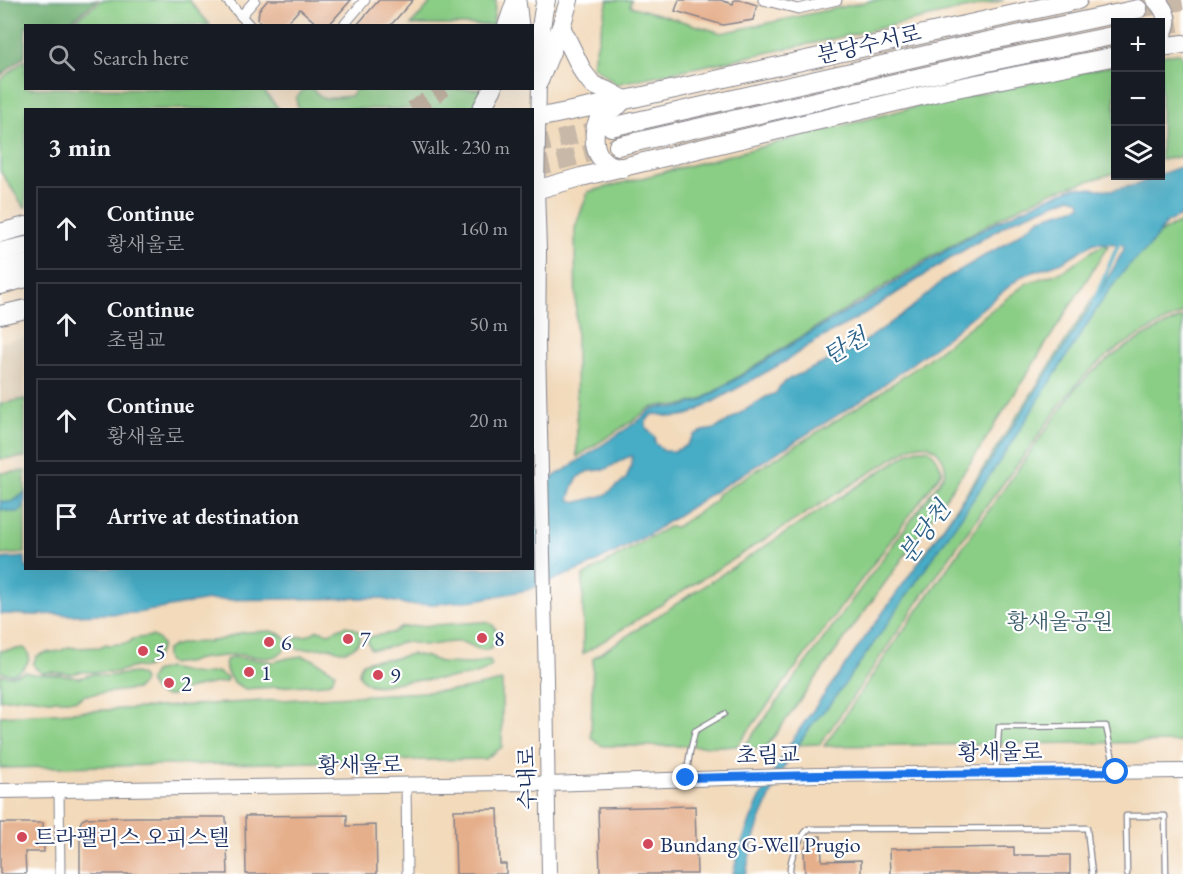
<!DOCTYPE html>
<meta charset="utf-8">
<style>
body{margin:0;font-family:"EB Garamond","Noto Serif KR",serif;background:#242831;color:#f1f3f6}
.controls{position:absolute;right:18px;top:18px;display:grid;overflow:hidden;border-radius:0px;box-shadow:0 6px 24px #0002}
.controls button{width:54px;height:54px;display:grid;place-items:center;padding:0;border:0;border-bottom:2px solid #363941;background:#171b24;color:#f1f3f6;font:30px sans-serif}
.stop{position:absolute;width:18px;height:18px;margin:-14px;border:4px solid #1a73e8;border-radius:50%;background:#fff}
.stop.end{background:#1a73e8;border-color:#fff;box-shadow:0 2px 6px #0008}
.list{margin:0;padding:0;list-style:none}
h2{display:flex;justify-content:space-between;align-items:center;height:78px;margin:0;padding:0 24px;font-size:26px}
h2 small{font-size:20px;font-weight:400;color:#9ea1a6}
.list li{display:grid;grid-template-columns:39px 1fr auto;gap:18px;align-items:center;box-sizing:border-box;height:84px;margin:0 12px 12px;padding:0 12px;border:2px solid #363941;border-radius:0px}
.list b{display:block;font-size:22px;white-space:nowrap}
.list p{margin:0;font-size:20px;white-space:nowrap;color:#9ea1a6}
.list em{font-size:20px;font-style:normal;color:#9ea1a6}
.icon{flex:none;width:33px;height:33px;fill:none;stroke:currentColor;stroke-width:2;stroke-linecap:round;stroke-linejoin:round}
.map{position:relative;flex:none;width:1183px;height:874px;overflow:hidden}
.search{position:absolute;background:#171b24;box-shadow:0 6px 24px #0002;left:24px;top:24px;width:510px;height:66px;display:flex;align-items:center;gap:15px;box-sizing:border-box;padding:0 21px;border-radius:0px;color:#9ea1a6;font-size:22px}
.panel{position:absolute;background:#171b24;box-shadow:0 6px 24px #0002;left:24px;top:108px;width:510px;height:462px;border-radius:0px}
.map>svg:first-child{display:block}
.built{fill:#dfceb4}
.green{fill:#8acd85;stroke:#527e72;stroke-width:1.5}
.forest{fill:#6fb072;stroke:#457068;stroke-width:1.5}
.water{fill:#46acc5;stroke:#306e92;stroke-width:1.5;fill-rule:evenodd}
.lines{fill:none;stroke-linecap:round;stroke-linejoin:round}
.stream{stroke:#46acc5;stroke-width:4}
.building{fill:#e5af8b}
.highway-tunnel{stroke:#c7b8a8;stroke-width:18;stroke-dasharray:18 9;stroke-linecap:butt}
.lane-casing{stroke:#86848c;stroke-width:7}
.street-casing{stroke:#86848c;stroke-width:11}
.secondary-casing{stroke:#86848c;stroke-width:16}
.primary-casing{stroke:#86848c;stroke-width:17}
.highway-casing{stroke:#86848c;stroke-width:20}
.lane{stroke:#fff;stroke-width:4.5}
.street{stroke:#fff;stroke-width:9}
.secondary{stroke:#fff;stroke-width:14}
.primary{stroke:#fff;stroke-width:15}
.highway{stroke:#fff;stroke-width:18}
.route{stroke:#1a73e8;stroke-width:8}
.poi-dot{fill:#d1495b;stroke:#fff;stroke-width:2}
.labels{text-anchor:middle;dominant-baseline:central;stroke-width:4.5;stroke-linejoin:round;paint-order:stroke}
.street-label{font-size:22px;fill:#1b2f5e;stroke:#fff}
.park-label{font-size:22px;fill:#3c5e6a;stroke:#fff}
.poi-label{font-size:22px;fill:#1b2f5e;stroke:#fff;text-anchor:start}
.water-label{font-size:24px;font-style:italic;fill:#2c6187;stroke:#fff}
</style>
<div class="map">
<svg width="1183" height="874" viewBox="0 0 1183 874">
<rect width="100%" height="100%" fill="#fff"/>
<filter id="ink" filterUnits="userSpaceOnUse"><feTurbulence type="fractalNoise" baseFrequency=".0167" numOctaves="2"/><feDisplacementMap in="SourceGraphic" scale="12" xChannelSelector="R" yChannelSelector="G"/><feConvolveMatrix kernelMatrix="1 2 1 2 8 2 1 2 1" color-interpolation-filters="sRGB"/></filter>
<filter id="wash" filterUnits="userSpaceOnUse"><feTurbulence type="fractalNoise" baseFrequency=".008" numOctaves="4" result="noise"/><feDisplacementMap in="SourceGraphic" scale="24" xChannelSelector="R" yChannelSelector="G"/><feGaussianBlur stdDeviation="1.35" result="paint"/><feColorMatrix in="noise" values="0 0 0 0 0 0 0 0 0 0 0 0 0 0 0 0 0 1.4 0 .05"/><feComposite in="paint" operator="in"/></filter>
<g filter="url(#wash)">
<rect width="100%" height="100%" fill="#f2dabb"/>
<path class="built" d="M25 337V399L0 404V343Z"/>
<g class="green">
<path d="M102 0H189L210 25H69Z"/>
<path d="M433 0H496L493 25H411Z"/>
<path d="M608 0H631L630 6 722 33 874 0H1004L819 42 616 84 592 65Z"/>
<path d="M1179 53 1183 57V156L1161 160V55Z"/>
<path d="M25 60 26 88 262 89 279 109 26 110V207H24L0 171V80Z"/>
<path d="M1115 65V173L1051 192 1012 211 969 235 912 268 874 293 810 331 701 400 678 406 664 405 650 408 637 418 577 457 575 228 588 192 906 109Z"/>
<path d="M305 88 312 89 324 99 350 96 356 89H485L473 109H298L296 98Z"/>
<path d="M1183 221V313C1153 328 1122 342 1097 364 1067 390 1046 426 1023 457 952 550 887 648 820 744L794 745 984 467 1099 289 1120 261 1136 249 1170 227Z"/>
<path d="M1104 245 1108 246 977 453 908 551 765 749 743 748 940 481C940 480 945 473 945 472 947 461 936 447 926 445 921 444 916 446 911 447L583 654V576L668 527H676L715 501 718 494 869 400 920 365 1027 283 1061 272 1095 249Z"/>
<path d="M1183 317V742L824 746 898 638 1075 389C1106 355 1142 336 1183 317Z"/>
<path d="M25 399V457L0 459V404Z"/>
<path d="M918 449H928C936 455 939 461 942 471L936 480 737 746H603L597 743 591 737 593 658 910 452Z"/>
<path d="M25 471V492C17 499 11 505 0 501V473Z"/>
<path d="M25 506V553L0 555V509C10 512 18 515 25 506Z"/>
<path d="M483 622C504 623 498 648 485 650 477 651 468 642 459 642 448 641 437 645 426 645 419 645 410 641 403 642 400 642 397 645 394 646 387 648 379 649 371 649L368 643V638L373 636 392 633 402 627Z"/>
<path d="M345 626C353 627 357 629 361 635 359 645 351 652 340 651 337 650 334 649 331 648 321 647 309 650 297 649L294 644 293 640 297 637 306 636 318 630 329 633Z"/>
<path d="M270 631C275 632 283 634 286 639 288 642 287 645 285 648 275 666 247 653 232 655 221 657 207 657 195 660 190 661 192 662 186 663 181 663 178 662 172 664 166 661 165 658 166 651 179 639 196 644 212 641 222 640 231 636 240 633 249 631 260 632 270 631Z"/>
<path d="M152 636 158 639 162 644 161 649 153 662 149 666 144 668 135 667 116 672H81L71 674 51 672 43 673 37 670 33 664 37 656 44 653 60 651 69 647 75 648 100 647 106 644 110 645 128 643 133 639Z"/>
<path d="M24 648C36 658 23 673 11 674 7 674 4 672 0 672V651Z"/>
<path d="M411 654 424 656 443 663 472 664 485 660H490L492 665C479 681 426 679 406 681 393 682 372 692 362 679 357 673 359 669 363 663L372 660 392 659Z"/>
<path d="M301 656 312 659 335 672 332 681 324 684 245 689C233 683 223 674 226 660L233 657 274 662 288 658Z"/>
<path d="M168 668 190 673 201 674 217 672 227 678 226 682C213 683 200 686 187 689 183 691 179 694 174 695 161 699 152 693 149 680L154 672Z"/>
<path d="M25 672 33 674 60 675 79 678 94 674 106 676 135 673 140 675 143 679 142 684 137 689 85 695 77 700H49L28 697 0 700V675L12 676Z"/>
<path d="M502 681V747L485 759 0 768V716L460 690Z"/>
</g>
<path class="forest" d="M0 0H98L65 25 26 26 25 56 0 76Z"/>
<g class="water">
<path d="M1183 166V215L1166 223 1149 247 1128 266 1107 293 999 462 881 633 832 702 813 723 794 751 781 772 761 818 752 844 746 874H733C745 822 770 774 799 730L986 468 1102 289 1124 249 1123 244 1094 243 1062 262 1022 276 946 338 867 397 715 491 648 535 587 567 527 590 476 600 433 604 409 605 377 598 208 600 137 613 70 615 58 614 37 615 0 614V559L25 557 26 568H532L533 489 563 471 638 421 651 410 664 407 678 408 701 401 810 333 874 296 912 271 967 238 1011 215 1049 197 1076 187 1112 190 1136 185 1157 176H1160L1161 174ZM1071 197 1080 200 1081 206 1041 218 1005 244 946 278 910 309 868 339 852 350 789 379 780 386 776 393 766 397 715 429 703 431 694 435 686 446 674 451H664L655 443V437L648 430 645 423 651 415C658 413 660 415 667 416 676 418 684 416 693 413L786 361 809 345 861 316 954 256 1014 220ZM632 456 631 466 626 479 605 495 578 502 569 500C572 489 575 476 587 472 593 470 600 471 606 469 615 465 622 458 632 456Z"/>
<path d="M25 492C26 514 19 515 0 509V501C11 505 18 499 25 492Z"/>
</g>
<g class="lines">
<path class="stream" d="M1094 302 1120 240"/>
</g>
<g id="blocks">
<g class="building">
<path d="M268 0H351L328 26H319L300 9 284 26H265L258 20 259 10Z"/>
<path d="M379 0H413L390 26H356Z"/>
<path d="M679 0H720L733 4 734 0H741L757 5 753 20 723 25 675 11Z"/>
<path d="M695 806 697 874H600L598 808Z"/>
<path d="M498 809 500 864H506V874H456L454 810Z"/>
<path d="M347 815V826L376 825 377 874H246L245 816Z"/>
<path d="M134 817H226L228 874H80V824L82 820 86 818Z"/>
<path d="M0 823H43L44 852H25L26 874H0Z"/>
<path d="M821 836 822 861 861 860V874H805L804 851 809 837Z"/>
<path d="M1014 847V855H1070V874H891L890 849Z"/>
</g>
</g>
</g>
<g filter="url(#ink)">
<use href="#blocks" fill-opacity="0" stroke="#86848c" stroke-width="1.5"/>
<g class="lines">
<g class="highway-tunnel">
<path d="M1138 9 1183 1"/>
<path d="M1160 26 1183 22"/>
<path d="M412 110 424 103 443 88"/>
<path d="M532 146 609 127"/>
<path d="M532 168 618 146"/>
</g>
<g class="lane-casing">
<g id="lane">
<path d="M996 772 999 727 1106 726 1115 769"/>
<path d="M686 778 690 752 695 731 724 714"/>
<path d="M790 874C789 858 798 841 808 829L1087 828 1092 874"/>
<path d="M1127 874 1126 816H1165L1166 874"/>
</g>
</g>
<g class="street-casing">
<g id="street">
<path d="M227 0 250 26"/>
<path d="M763 0 798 9 837 0"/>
<path d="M241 16 255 0"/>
<path d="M343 26 365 0"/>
<path d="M406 785 407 874"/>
<path d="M59 791 60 874"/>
</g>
</g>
<g class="secondary-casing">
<g id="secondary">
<path d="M539 81 537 190 539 250 538 347 546 680 549 874"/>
<path d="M0 791 509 783 548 784 817 775 1183 771"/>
</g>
</g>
<g class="primary-casing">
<path id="primary" d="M518 0 521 26"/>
</g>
<g class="highway-casing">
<g id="highway">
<path d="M1156 0C1168 13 1170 22 1160 37"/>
<path d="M507 26 516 0"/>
<path d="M561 27 583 72 593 85 610 92 625 100"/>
<path d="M1160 47 1183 44"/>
<path d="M539 70C540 46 540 23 546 0"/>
<path d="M539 81 561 27 569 0"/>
<path d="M619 105C614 108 608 111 603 115 591 126 592 152 605 162 611 166 617 167 623 168"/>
<path d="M481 110 493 88"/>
<path d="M532 119 625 100 1078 0"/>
<path d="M611 127 965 46 1138 9"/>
<path d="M618 146 978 64 1116 35"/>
<path d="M532 191 581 177 942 91 1116 56"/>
<path d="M0 233 26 226"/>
<path d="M0 252 26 246"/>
<path d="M0 270 26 264"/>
<path d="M0 285 26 278"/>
<path d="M0 315 26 309"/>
</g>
</g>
<use href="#lane" class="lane"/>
<use href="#street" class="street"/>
<use href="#secondary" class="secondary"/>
<use href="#primary" class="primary"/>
<use href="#highway" class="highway"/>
</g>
</g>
<g class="lines" filter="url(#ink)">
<path class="route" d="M686 778 817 775 1116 772"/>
</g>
<g class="poi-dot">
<circle cx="482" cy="638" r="6"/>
<circle cx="348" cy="639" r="6"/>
<circle cx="269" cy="642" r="6"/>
<circle cx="143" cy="651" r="6"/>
<circle cx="249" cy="672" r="6"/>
<circle cx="378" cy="675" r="6"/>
<circle cx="169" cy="683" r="6"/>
<circle cx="22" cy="837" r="6"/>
<circle cx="648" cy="844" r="6"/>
</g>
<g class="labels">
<g class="street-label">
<text transform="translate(869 44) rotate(-13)">분당수서로</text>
<text transform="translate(1000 752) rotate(-1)">황새울로</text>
<text transform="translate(768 755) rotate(-1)">초림교</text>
<text transform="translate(360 765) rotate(-1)">황새울로</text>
<text transform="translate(527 778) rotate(-91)">수내로</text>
</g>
<g class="park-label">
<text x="1060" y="621">황새울공원</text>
</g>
<g class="poi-label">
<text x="494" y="638">8</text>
<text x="360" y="639">7</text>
<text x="281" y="642">6</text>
<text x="155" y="651">5</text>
<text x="261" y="672">1</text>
<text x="390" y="675">9</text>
<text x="181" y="683">2</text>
<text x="34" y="837">트라팰리스 오피스텔</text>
<text x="660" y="844">Bundang G-Well Prugio</text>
</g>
<g class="water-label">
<text transform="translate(845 346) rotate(-30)">탄천</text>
<text transform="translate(924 532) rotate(-54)">분당천</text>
</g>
</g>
</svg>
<div class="controls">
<button>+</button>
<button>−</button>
<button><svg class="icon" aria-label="layers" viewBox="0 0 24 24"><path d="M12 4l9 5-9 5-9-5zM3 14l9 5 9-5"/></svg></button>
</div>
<div class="stop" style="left:1116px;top:772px"></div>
<div class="stop end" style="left:686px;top:778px"></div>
<div class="search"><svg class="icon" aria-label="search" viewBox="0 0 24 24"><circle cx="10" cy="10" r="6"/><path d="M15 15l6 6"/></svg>Search here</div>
<section class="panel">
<h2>3 min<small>Walk · 230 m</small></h2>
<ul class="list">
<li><svg class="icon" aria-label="ahead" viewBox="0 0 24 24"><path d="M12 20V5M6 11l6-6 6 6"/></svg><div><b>Continue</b><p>황새울로</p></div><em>160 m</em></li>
<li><svg class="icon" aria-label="ahead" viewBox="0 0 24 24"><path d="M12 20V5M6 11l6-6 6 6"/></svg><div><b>Continue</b><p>초림교</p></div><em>50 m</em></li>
<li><svg class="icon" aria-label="ahead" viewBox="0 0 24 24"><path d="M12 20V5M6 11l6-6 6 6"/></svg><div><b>Continue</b><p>황새울로</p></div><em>20 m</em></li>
<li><svg class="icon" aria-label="arrive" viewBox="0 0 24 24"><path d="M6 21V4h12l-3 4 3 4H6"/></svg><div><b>Arrive at destination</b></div></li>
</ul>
</section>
</div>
